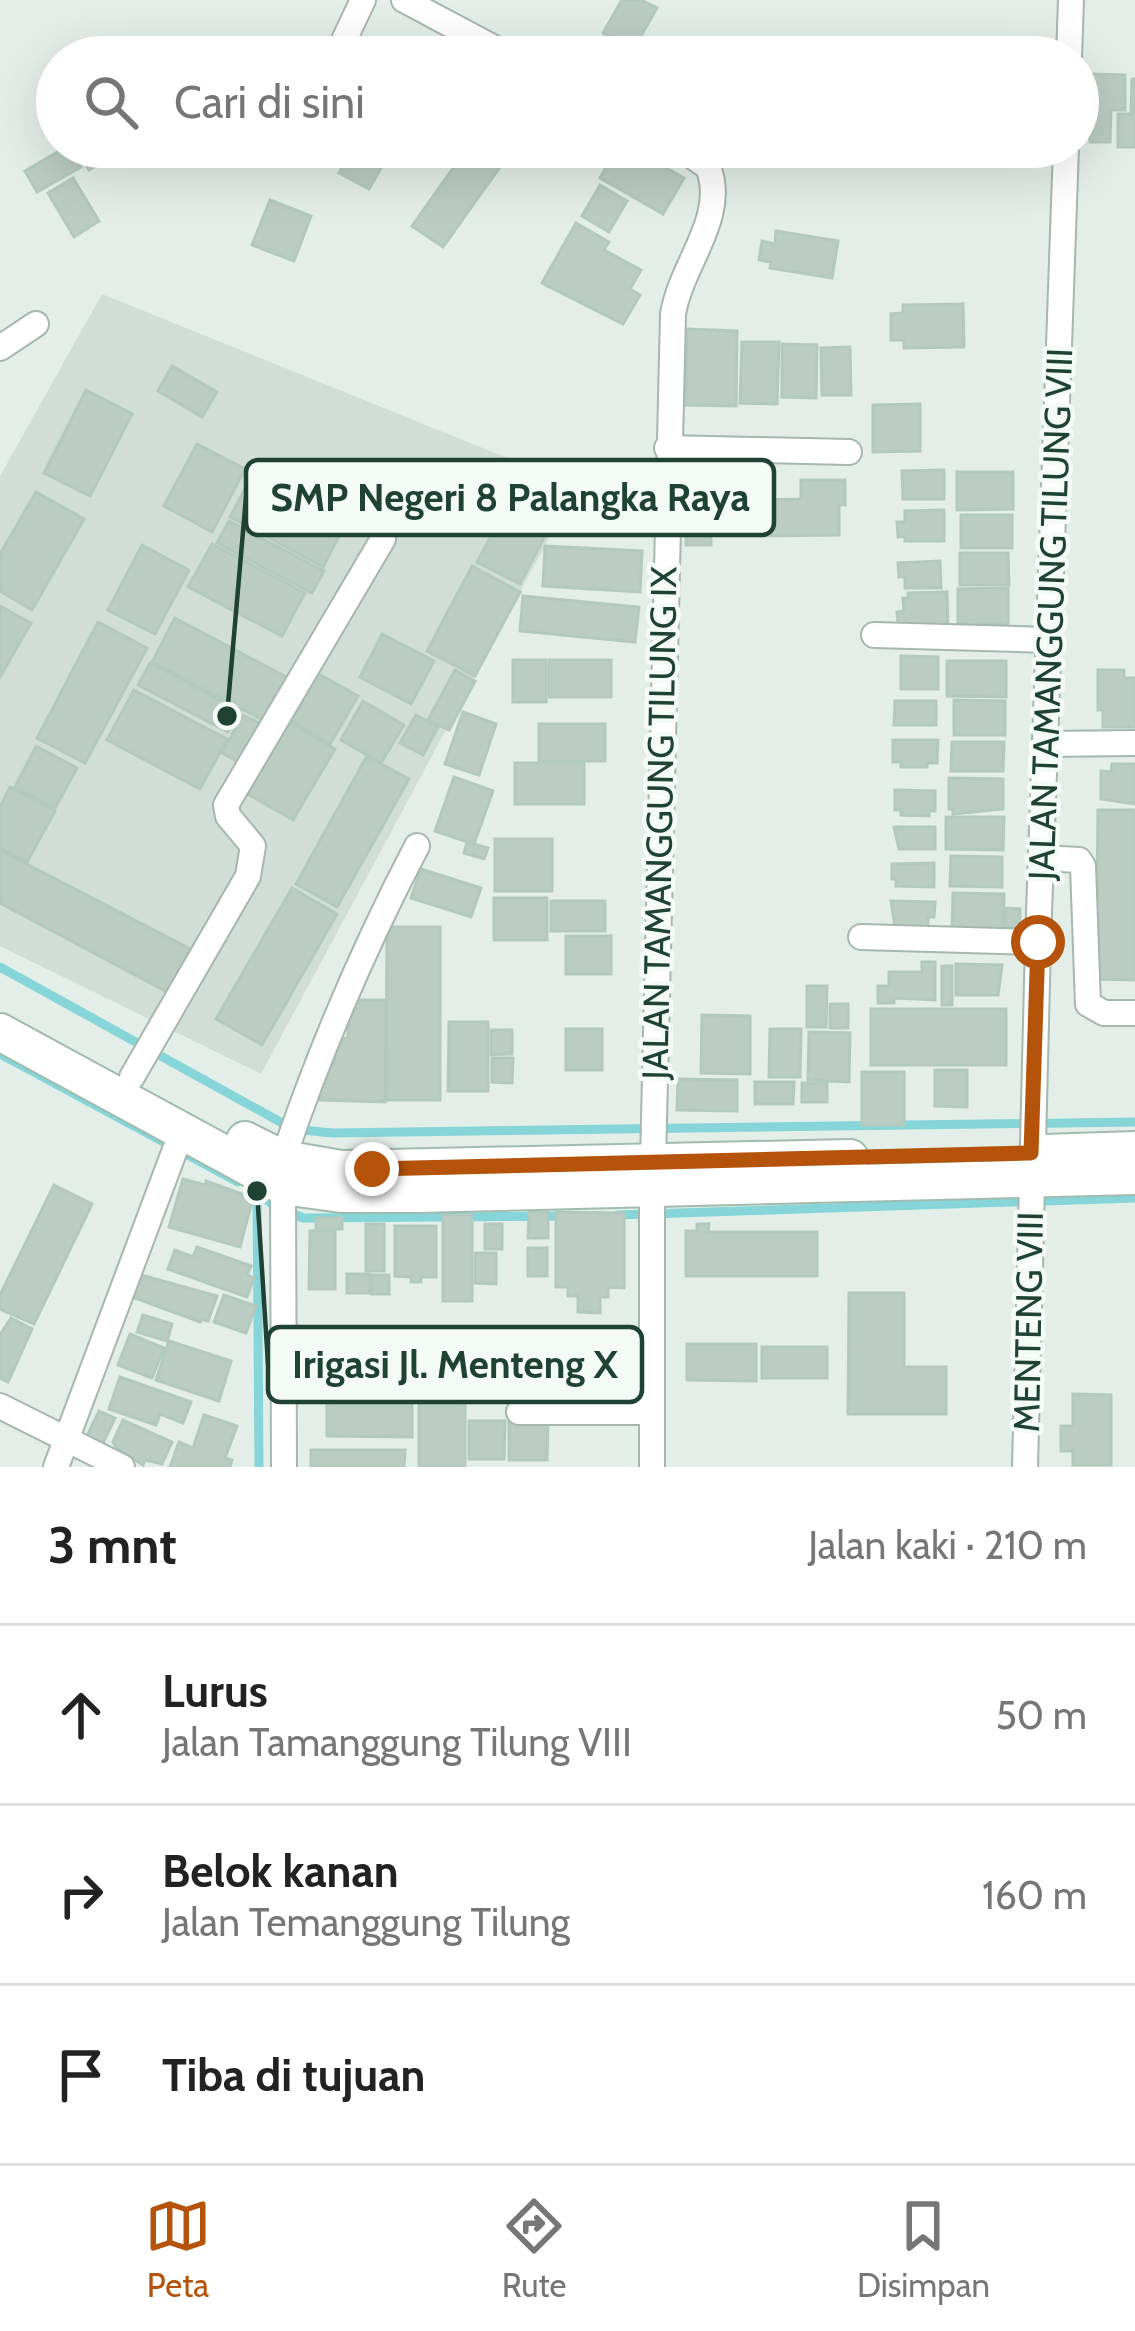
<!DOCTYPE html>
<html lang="id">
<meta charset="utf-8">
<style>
body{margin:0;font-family:Cabin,sans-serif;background:#f2f2f2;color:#222}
.stop{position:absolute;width:36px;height:36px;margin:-27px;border:9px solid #b45309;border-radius:50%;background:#fff}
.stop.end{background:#b45309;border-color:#fff;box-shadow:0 3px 12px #0008}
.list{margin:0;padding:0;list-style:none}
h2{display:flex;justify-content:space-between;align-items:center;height:156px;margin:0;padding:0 48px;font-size:51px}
h2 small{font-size:39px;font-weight:400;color:#767676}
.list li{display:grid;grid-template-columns:78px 1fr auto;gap:36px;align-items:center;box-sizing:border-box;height:180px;padding:0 48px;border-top:3px solid #e0e0e0}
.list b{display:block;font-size:45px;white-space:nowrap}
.list p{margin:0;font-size:39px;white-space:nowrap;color:#767676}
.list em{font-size:39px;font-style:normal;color:#767676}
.icon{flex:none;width:66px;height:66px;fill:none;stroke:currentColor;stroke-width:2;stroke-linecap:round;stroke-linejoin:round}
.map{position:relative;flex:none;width:1135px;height:1467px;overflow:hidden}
.search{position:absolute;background:#fff;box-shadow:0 12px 48px #0002;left:36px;right:36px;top:36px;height:132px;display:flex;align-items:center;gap:30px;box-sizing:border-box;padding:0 42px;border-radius:66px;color:#767676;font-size:45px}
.sheet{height:696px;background:#fff}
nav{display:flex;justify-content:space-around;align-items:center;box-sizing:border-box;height:168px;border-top:3px solid #e0e0e0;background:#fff;font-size:33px;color:#767676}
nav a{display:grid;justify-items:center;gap:6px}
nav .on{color:#b45309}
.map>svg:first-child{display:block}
.built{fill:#d1ded7}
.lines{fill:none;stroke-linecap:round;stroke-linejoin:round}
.stream{stroke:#86d5d8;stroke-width:9}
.building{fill:#bbccc3;stroke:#b4c9be;stroke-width:3}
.street-casing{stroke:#a5b7af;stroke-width:28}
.secondary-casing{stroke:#a0bbaf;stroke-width:40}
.street{stroke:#fff;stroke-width:24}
.secondary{stroke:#fff;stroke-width:36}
.route{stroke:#b45309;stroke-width:15}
.labels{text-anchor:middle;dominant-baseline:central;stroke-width:9;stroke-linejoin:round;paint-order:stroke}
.street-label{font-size:36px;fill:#204235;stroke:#f4faf6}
.leader{fill:none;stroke:#204235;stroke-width:4.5}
.callout-dot{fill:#204235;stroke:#f4faf6;stroke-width:4.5}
.callout{fill:#f4faf6;stroke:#204235;stroke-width:4.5}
.callout-label{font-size:39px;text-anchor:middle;font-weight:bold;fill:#204235}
</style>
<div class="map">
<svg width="1135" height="1467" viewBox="0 0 1135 1467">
<rect width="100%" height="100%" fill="#e3eee8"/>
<path class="built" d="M102 294 577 486 261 1074 0 946V476Z"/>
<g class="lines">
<g class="stream">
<path d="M0 967 293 1129 332 1133 1135 1122"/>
<path d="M0 1054 238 1182"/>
<path d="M253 1189 273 1205 303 1218 564 1216"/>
<path d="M257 1191 259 1467"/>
<path d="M617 1215 1135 1198"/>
</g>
</g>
<g class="building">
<path d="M622 0H641L657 8 633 50 603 33Z"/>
<path d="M1090 74 1125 75V110H1111L1110 142H1090Z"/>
<path d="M1132 79H1135V147H1118V114H1131Z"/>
<path d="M57 82V117L42 91Z"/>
<path d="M66 147 81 167 37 192 25 171Z"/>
<path d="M75 147H128L89 170Z"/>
<path d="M353 147H393L369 189 339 173Z"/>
<path d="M468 147H487L505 160 443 247 412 226Z"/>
<path d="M618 147H630L684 178 663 214 600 178Z"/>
<path d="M73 178 99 221 74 237 48 193Z"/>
<path d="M600 185 627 201 609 232 582 216Z"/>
<path d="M270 200 311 216 294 261 252 245Z"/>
<path d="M576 223 609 242 604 250 641 270 630 289 640 295 623 324 542 283Z"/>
<path d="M776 231 838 241 832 278 770 268 771 262 759 260 762 241 775 244Z"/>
<path d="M963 304 964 347 904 348V340H891V314L903 313V305Z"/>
<path d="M687 329 737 331 736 406 686 405Z"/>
<path d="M742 342H779L777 404 740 403Z"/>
<path d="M782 344 817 345 816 398 782 397Z"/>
<path d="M850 347 851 395H822L821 348Z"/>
<path d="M172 366 217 392 202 417 158 391Z"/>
<path d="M86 390 132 414 90 496 44 473Z"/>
<path d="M920 404V451L873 452V405Z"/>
<path d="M197 444 245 469 212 532 164 506Z"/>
<path d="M944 470V499H903L902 471Z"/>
<path d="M957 472H1013V509L957 510Z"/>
<path d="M253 474 346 523 323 567 230 517Z"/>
<path d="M801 480H845V505H839V535L762 536 761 500 801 499Z"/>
<path d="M520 482 562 504 520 584 477 562Z"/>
<path d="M36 492 84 519 32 610 0 591V554Z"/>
<rect x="686" y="510" width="25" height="35"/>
<path d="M944 510V541H905V536L898 537 897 522H905V511Z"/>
<rect x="961" y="515" width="51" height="33"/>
<path d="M229 521 324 571 312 593 217 543Z"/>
<path d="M212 544 305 593 282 636 188 587Z"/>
<path d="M142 545 189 570 155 634 108 610Z"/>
<path d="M545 546 642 551 640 592 543 586Z"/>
<path d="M960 553H1008L1009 585H960Z"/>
<path d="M940 561 941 588H905V577H899L898 563Z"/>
<path d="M472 566 520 592 475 676 427 651Z"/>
<path d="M1008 588V624H958V589Z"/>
<path d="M947 592 948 628 898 624 897 612 904 611 903 598H908V593Z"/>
<path d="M523 596 639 607 635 642 520 631Z"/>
<path d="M0 606 31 623 0 677Z"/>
<path d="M175 618 292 680 269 723 152 662Z"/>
<path d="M98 622 147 648 85 763 37 738Z"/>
<path d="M382 634 434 661 411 704 360 677Z"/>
<path d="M901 656 938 657V689H901Z"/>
<rect x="513" y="660" width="33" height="42"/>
<rect x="549" y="660" width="62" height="37"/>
<path d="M947 661H1006V697L947 696Z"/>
<path d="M150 663 240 711 228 732 138 685Z"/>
<path d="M455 670 475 681 449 730 428 720Z"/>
<path d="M1098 670H1124V678H1135V727H1103V710H1098Z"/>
<path d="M317 673 358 696 330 744 290 720Z"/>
<path d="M134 690 227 739 200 789 107 740Z"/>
<path d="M954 700 1005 701V735H954Z"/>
<path d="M363 701 404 725 381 763 341 740Z"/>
<path d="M895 701H936V725H894Z"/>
<path d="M463 712 496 724 479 775 445 764Z"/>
<path d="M243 715 261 724 240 763 222 753Z"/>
<path d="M416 715 438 727 423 755 400 743Z"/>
<path d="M288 722 335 749 293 820 246 793Z"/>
<rect x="539" y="724" width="66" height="37"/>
<path d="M893 740H938L937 763H927V767H901V762H893Z"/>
<path d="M952 742H1004L1003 771H951Z"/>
<path d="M36 746 77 768 55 808 15 787Z"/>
<path d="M367 756 409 779 337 907 296 884Z"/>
<rect x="515" y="763" width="69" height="41"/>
<path d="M1112 764H1135V804L1101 799V771L1111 772Z"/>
<path d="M454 777 493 791 474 844 435 831Z"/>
<path d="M949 778 1003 779V809L953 814V809H949Z"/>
<path d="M10 787 55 811 27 862 0 848V807Z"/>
<path d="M895 790 935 791V811H929V816L901 815V810H895Z"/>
<path d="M1098 810H1135V980L1096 979Z"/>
<path d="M946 817H1004L1003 850 946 849Z"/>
<path d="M894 827H935V849H899Z"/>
<rect x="495" y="839" width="57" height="52"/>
<path d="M467 842 488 848 484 859 464 853Z"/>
<path d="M0 850 192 950 169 993 0 903Z"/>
<path d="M951 856 1002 857V887L950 886Z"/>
<path d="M934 863V887L896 886V879H892V864Z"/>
<path d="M421 869 481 888 471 917 411 898Z"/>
<path d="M292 888 337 914 262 1045 216 1019Z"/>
<path d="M953 893 1004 894 1003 929H952Z"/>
<rect x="494" y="898" width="53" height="42"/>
<rect x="551" y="901" width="54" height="30"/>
<path d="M891 901 935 902 934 917H928V927H895Z"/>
<path d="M1005 908 1020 909V928H1005Z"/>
<path d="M387 927H440V1100H386Z"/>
<rect x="566" y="936" width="45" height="38"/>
<path d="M922 962H935V1000L894 998V1003H878V986H889V972H922Z"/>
<path d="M956 964 1002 965 998 995H956Z"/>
<rect x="942" y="966" width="10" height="39"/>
<path d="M807 986H827L826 1027H807Z"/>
<path d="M348 1000H385V1102L320 1100V1064H334L337 1038H348Z"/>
<rect x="830" y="1004" width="18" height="24"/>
<rect x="871" y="1009" width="135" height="56"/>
<path d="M702 1015 750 1016V1074L701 1073Z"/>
<path d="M449 1022H488V1091H448Z"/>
<rect x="566" y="1029" width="36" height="41"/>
<path d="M770 1029H801L800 1077H769Z"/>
<path d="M491 1030H512V1054L491 1055Z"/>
<path d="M809 1032 850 1033 849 1082 808 1080Z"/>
<path d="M492 1058H513L512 1083 492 1082Z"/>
<path d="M935 1070H967V1107L935 1106Z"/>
<rect x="862" y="1072" width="42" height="53"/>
<path d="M678 1079 737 1080V1111L677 1110Z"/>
<path d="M755 1082H794L793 1104H755Z"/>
<rect x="802" y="1083" width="25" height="19"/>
<path d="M183 1179 205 1185 206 1181 253 1198 240 1247 169 1227Z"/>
<path d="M54 1185 92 1204 34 1324 0 1309V1295Z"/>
<path d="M529 1212H548V1238H528Z"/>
<path d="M556 1212 624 1213V1288L608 1287V1297H600V1313L578 1312V1296H568V1287H556Z"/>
<rect x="443" y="1215" width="29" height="86"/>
<rect x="316" y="1218" width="26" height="11"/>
<rect x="366" y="1224" width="18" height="47"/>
<rect x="485" y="1224" width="17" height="25"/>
<path d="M697 1224H709L708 1232H817V1276H686V1231H697Z"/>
<path d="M395 1226H436V1277H421V1282H411V1277L395 1276Z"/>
<path d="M310 1231H335V1289H309Z"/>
<path d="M197 1247 251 1266 247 1275 254 1278 247 1297 168 1269 175 1250 193 1257Z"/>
<rect x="528" y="1248" width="19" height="28"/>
<path d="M475 1253H496V1284L475 1283Z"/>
<path d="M134 1273 217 1296 208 1321 202 1319 200 1322 127 1295Z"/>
<rect x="347" y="1274" width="23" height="19"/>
<rect x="372" y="1275" width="17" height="19"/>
<path d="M849 1293H904V1367H946V1414H848Z"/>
<path d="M224 1295 256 1306 246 1333 214 1322Z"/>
<path d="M143 1315 172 1324 167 1341 137 1332Z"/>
<path d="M11 1318 32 1329 8 1382 0 1378V1335Z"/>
<path d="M130 1334 164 1348 152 1378 118 1365Z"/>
<path d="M169 1341 231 1361 219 1401 156 1380Z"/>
<path d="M687 1344H756V1381L687 1380Z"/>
<rect x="762" y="1347" width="65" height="31"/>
<path d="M120 1377 191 1402 183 1423 160 1414 156 1425 109 1409Z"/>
<rect x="419" y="1390" width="46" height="77"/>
<path d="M395 1392 412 1396V1437L327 1436V1396H395Z"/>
<path d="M1073 1394 1111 1395V1465H1073V1451H1061V1426H1073Z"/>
<path d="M99 1411 115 1418 101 1447 85 1440Z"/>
<path d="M204 1415 237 1426 225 1458 232 1460 230 1467H170L179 1442 193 1448Z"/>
<path d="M123 1420 172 1442 162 1464 145 1460 143 1465 116 1448 113 1442Z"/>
<path d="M469 1421H505L504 1459H469Z"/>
<path d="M509 1422H548L547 1460H509Z"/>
<path d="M311 1450H405L404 1467H311Z"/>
</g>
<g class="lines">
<g class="street-casing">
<g id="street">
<path d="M404 0 511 57"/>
<path d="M336 57 363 0"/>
<path d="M1069 57 1071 0"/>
<path d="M0 348 36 324"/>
<path d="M667 448 849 452"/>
<path d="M874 635 1049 640"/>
<path d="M1045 744 1135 743"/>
<path d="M1041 858 1079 860 1083 866 1088 1004 1104 1013H1135"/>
<path d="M861 937 1038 942"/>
<path d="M132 1077 248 876 253 846 228 816 226 805 383 539"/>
<path d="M283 1159C320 1050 364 947 417 846"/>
<path d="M653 1163 673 314C681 264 728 217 708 167L679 147"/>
<path d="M283 1186 284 1467"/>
<path d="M652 1188V1467"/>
<path d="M0 1406 122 1467"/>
<path d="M519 1412H651"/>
<path d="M56 1467 182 1131"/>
<path d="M1025 1467 1038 942 1066 147"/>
</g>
</g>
<g class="secondary-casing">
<g id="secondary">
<path d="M0 1032 283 1186 341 1194H418L1135 1176"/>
<path d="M245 1140 283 1159 341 1169 850 1158"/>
<path d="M1044 1153 1135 1150"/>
</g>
</g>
<use href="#street" class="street"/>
<use href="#secondary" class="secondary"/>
</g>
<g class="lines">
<path class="route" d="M372 1169 1031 1153 1038 942"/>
</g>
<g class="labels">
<g class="street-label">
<text transform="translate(1050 614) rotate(-88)">JALAN TAMANGGUNG TILUNG VIII</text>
<text transform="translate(659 823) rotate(-89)">JALAN TAMANGGUNG TILUNG IX</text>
<text transform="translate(1028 1322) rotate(-89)">MENTENG VIII</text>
</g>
</g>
<path class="leader" d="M227 716L246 497M257 1191L268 1364"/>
<g class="callout-dot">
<circle cx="227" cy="716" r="12"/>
<circle cx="257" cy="1191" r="12"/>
</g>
<g class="callout">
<rect x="246" y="460" width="528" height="75" rx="12"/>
<rect x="268" y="1327" width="374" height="75" rx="12"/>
</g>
<g class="callout-label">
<text x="510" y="511">SMP Negeri 8 Palangka Raya</text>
<text x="455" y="1378">Irigasi Jl. Menteng X</text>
</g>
</svg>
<div class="stop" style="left:1038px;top:942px"></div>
<div class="stop end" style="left:372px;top:1169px"></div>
<div class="search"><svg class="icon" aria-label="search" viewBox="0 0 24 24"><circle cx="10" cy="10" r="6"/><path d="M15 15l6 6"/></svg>Cari di sini</div>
</div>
<section class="sheet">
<h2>3 mnt<small>Jalan kaki · 210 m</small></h2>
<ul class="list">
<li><svg class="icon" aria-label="ahead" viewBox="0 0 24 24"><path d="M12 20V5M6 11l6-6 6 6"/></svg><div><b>Lurus</b><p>Jalan Tamanggung Tilung VIII</p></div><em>50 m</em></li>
<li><svg class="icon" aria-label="right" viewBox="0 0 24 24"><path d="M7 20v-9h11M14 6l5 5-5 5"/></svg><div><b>Belok kanan</b><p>Jalan Temanggung Tilung</p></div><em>160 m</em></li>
<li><svg class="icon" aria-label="arrive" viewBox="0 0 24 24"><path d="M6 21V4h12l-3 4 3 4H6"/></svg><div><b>Tiba di tujuan</b></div></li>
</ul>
</section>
<nav>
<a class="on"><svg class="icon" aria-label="map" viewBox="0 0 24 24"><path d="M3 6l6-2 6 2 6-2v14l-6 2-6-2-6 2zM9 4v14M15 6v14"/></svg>Peta</a>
<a><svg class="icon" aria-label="directions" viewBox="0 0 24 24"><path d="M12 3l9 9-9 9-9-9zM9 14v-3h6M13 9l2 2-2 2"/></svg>Rute</a>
<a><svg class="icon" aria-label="saved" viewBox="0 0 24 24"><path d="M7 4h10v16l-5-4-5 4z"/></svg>Disimpan</a>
</nav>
